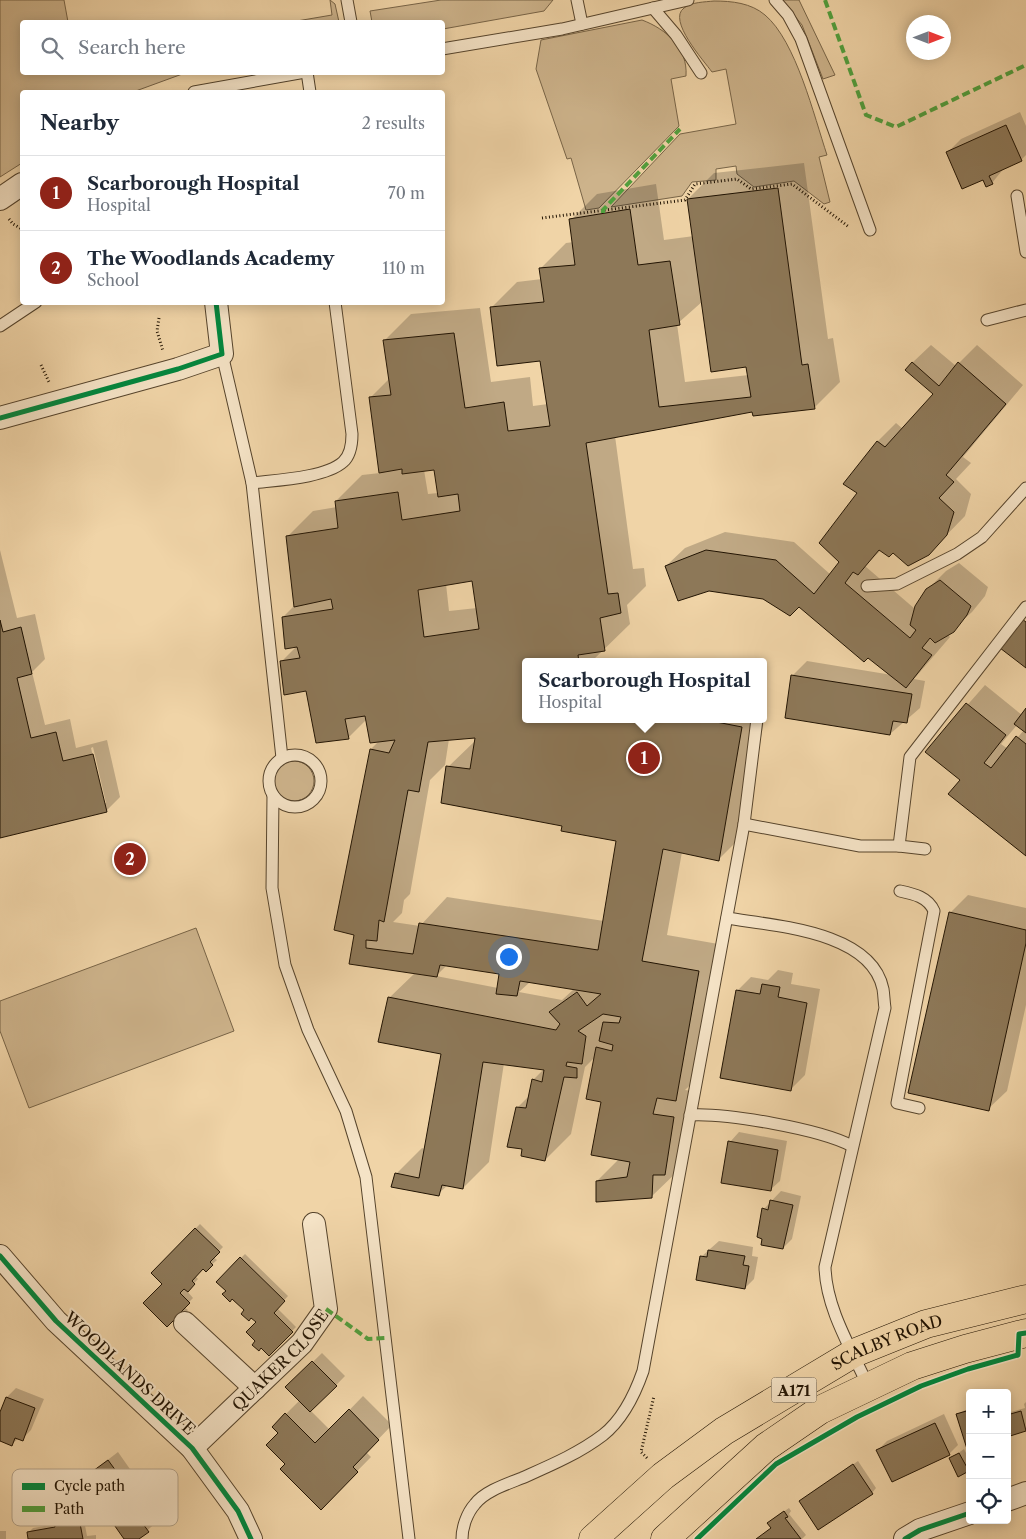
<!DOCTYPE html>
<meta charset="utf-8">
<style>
body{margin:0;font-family:"Libre Caslon Text",serif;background:#f6f6f7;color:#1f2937}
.controls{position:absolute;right:15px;bottom:15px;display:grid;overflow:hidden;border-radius:5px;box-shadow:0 2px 12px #0003}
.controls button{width:45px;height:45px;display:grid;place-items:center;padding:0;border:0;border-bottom:1px solid #e0e1e3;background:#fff;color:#1f2937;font:25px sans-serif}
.compass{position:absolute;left:906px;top:15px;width:45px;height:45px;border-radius:50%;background:#fff;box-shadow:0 2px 12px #0003;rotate:90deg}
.you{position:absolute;left:508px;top:956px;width:18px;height:18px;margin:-12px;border:4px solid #fff;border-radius:50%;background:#1a73e8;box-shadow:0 0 0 8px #1a73e833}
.badge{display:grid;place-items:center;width:32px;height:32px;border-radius:50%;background:#8f2418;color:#fff;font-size:16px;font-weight:700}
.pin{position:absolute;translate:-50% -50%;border:2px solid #fff;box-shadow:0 1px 5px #0006}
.popup{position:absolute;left:522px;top:658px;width:245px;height:65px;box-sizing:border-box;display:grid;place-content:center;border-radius:5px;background:#fff;filter:drop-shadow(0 1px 4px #0005);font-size:16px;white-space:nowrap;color:#747a83}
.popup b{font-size:19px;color:#1f2937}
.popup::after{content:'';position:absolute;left:50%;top:100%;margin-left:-10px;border:10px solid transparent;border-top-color:#fff}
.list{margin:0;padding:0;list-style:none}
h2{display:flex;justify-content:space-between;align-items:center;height:65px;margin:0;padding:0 20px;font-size:21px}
h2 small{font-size:16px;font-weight:400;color:#747a83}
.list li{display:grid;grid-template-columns:32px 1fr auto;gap:15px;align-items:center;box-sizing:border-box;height:75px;padding:0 20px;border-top:1px solid #e0e1e3}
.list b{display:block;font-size:19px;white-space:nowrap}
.list p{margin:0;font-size:16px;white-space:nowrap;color:#747a83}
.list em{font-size:16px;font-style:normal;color:#747a83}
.icon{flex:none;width:28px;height:28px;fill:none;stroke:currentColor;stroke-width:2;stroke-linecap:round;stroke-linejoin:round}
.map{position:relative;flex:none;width:1026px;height:1539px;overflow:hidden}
.search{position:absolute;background:#fff;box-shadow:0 2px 12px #0003;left:20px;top:20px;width:425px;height:55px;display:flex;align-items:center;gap:12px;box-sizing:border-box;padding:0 18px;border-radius:5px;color:#747a83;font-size:19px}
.panel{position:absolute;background:#fff;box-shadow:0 2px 12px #0003;left:20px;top:90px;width:425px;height:215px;border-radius:5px}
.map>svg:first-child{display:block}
.green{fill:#cdb38b;stroke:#786447}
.shadow{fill:#0003;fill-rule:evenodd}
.building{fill:#8d7858;stroke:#221403;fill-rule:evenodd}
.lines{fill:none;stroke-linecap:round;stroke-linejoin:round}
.lane-casing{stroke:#56442c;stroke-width:13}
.street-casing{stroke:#56442c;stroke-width:24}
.highway-casing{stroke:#221403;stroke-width:29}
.path{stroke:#221403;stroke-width:3;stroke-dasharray:1 2.5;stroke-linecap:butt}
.lane{stroke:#f5e3c6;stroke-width:11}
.street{stroke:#f5e3c6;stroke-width:22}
.highway{stroke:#f0d4a7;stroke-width:28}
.quiet{stroke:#50a03d;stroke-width:4;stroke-dasharray:8 4;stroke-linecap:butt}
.cycleway-casing{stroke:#f5e3c6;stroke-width:8}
.cycleway{stroke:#00873e;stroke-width:5}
.labels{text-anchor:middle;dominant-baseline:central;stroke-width:4;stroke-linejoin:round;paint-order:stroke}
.shield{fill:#f5e3c6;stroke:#61523e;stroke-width:1}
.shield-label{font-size:15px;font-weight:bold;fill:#221403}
.street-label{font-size:16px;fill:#221403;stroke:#f5e3c6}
.key{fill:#f5e3c6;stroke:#b6a58c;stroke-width:1}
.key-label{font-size:14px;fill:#221403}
</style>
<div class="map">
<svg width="1026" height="1539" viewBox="0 0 1026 1539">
<rect width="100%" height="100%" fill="#f0d4a7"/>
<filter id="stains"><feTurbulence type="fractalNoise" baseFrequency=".004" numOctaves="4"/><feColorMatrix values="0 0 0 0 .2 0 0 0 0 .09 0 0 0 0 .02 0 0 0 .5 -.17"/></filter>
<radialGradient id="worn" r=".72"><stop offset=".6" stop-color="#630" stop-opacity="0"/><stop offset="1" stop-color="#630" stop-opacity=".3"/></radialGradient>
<g class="green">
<path d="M0 0H64L68 22H22V72L185 73 133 92H22V163L0 177Z"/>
<path d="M330 0 335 4 339 22H291L332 15Z"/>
<path d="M441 0H553L544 11 443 29 442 22H372L370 11Z"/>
<path d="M782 0H799L835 75 823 79 802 25Z"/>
<path d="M714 1C732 1 751 3 765 15 796 41 814 116 827 155L819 157 830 202 824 204 794 181 754 187 737 174 736 166 716 169V180L692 182 682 196 611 207 680 134 736 124 726 69 712 72C704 61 667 20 684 8 691 2 705 2 714 1Z"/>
<path d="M642 20C666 29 688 48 686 76L671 79 679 126 599 208 586 210 571 158 567 159 536 69 541 40Z"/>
<circle cx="294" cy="781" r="20"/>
<path d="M196 928 234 1031 29 1108 0 1031V1001Z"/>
</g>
<g class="shadow">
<path d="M1020 112 1026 126V155L1021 160 1005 167 992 183 947 153 961 139Z"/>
<path d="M804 163 828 339 833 338 840 382 814 408 753 410 615 436 633 569 644 568 646 586 627 605 630 624 591 662H525V719H763V701L767 702 745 833 719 859 682 852 667 935 724 945 702 1074 685 1090 700 1092 690 1147 678 1160V1171L652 1196 597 1181 619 1159 603 1101 595 1057 585 1067 571 1134 545 1160 524 1148 517 1108 530 1095 533 1080 544 1069 504 1063 489 1162 463 1188 448 1185 438 1194 396 1174 422 1148 425 1149 442 1053 389 998 415 973 350 963 355 934 371 749 380 740 367 719 348 738 281 662 297 646 283 617 295 605 287 537 313 511 337 507 336 501 362 475 380 473 370 398 390 378 385 340 411 314 480 308 491 382 530 377 533 406 548 404 541 359 491 308 517 282 542 279 540 269 566 243 574 242 571 220 597 194 656 184 664 240 694 236 688 199 714 173ZM703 301 747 365 749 375 685 382 677 324ZM435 468 438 493 428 494 424 470ZM473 579 477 608 449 611 446 584ZM476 737 475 741 448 767 617 840 604 921 447 897 420 926 393 922 402 913 404 900 410 894 430 780 445 765 449 739ZM447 965 501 973 498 988 436 976ZM530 982 574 989 562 1000 519 992Z"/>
<path d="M931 345 956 366 977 345 1023 385 963 457 971 463 956 479 971 494 965 516 928 554 881 550 865 566 915 609 927 590 946 571 959 563 988 587 985 596 972 612 947 634 950 637 914 679 925 681 920 708 890 734 793 675 807 661 892 675 799 605 764 598 666 566 685 548 725 532 794 542 831 575 841 562 859 493 878 441 896 423 903 429 935 394 912 363Z"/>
<path d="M0 550 17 618 35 614 45 659 32 672 45 725 70 719 76 748 107 740 120 797 106 811 0 837ZM93 747 106 803H104L91 748Z"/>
<path d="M985 685 1022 715 1026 710V854L962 780 926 752ZM1017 725 1024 730 1008 749 1001 744Z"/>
<path d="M968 895 1026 908V1005L1007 1091 988 1109 950 913Z"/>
<path d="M778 970 793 973 791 984 820 989 805 1075 791 1089 737 991 751 977 768 980Z"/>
<path d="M739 1132 787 1141 780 1181 770 1190 730 1142Z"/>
<path d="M781 1191 801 1196 792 1239 783 1248 764 1209Z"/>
<path d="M200 1224 223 1247 213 1257 217 1260 206 1270 204 1268 195 1276 198 1279 187 1291 193 1298 184 1307 188 1310 178 1321 164 1284 152 1273Z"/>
<path d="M719 1241 753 1247 752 1256 758 1257 754 1279 745 1288 701 1257Z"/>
<path d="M245 1254 288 1296 277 1308 296 1327 269 1354 257 1341 258 1322 217 1282Z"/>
<path d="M322 1353 345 1376 311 1411 330 1430 363 1396 392 1425 366 1452 371 1457 321 1508 287 1464 280 1433 273 1427 300 1400 287 1387Z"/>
<path d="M16 1388 44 1399 31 1430 22 1439 19 1438 12 1444 0 1439V1416L7 1397Z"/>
<path d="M1026 1402V1430L1007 1436V1413L1025 1408 1024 1404Z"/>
<path d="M970 1408V1447L957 1414Z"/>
<path d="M944 1414 958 1445 949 1454 878 1450 887 1441Z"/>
<path d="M964 1449 970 1461 968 1470 950 1459Z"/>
<path d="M118 1452 132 1472 128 1476 148 1504 146 1506 157 1522 137 1539H126L83 1479Z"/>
<path d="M858 1461 876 1488 872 1493 800 1501Z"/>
<path d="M789 1508 791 1511 789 1514 806 1535 802 1539H757L772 1528 773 1519Z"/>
<path d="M82 1509 87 1536 96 1535V1539H30L29 1532 33 1528 56 1524 55 1518 59 1513Z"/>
<rect x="0" y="1531" width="6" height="8"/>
</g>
<g class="building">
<path d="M1006 125 1022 161 989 176 993 184 986 187 983 180 962 189 946 152Z"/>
<path d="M778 188 802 365 808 364 815 409 753 416 752 412 586 443 608 594 618 593 621 613 600 618 605 651 578 655 579 662H525V719H628L659 722 660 719H701L742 727 719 861 663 849 642 961 699 971 676 1101 657 1098 653 1114 674 1117 665 1175H653L652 1198 596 1202V1181L627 1177 630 1162 591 1155 601 1102 586 1099 596 1047 612 1051 613 1045 599 1041 603 1022 619 1023 621 1017 603 1014 578 1031 586 1036 582 1064 567 1062 566 1066 577 1068V1078L564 1077 545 1161 521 1156 522 1149 507 1147 516 1107 526 1108 532 1079 542 1082 544 1070 483 1062 463 1189 442 1185 439 1196 391 1187 395 1173 419 1178 441 1054 378 1042 388 997 556 1030 560 1024 549 1012 577 992 587 1006 601 994 520 981 517 996 496 994 499 974 440 965 437 977 349 964 354 935 334 930 370 749 389 753 395 740 370 743 365 716 345 719 349 739 316 743 306 691 284 695 280 661 300 658 297 647 285 649 282 617 333 609 331 599 294 607 286 536 338 528 335 501 398 492 402 520 460 511 458 494 438 497 434 470 402 474V469L379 473 369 397 391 395 383 340 454 333 465 408 504 402 508 431 550 426 540 361 497 366 490 307 544 302 539 268 575 265 569 219 630 209 638 265 670 261 680 325 649 330 659 407 751 397 746 367 711 372 687 199ZM472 581 479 629 424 637 418 590ZM475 738 470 769 446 766 441 803 562 826 561 831 616 841 598 950 419 923 413 954 366 948V940L377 941 379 920 384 922 408 790 419 792 428 742Z"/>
<path d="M912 362 939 386 958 362 1006 404 946 475 954 482 939 498 954 512 947 535 929 555 908 566 893 553 889 557 879 550 858 575 853 572 845 583 910 638 916 630 910 625 915 606 926 589 940 580 971 606 967 615 954 632 935 643 930 638 922 648 932 655 906 688 868 658 864 662 799 607 790 616 763 599 709 591 678 601 665 566 706 550 776 560 814 594 839 562 819 543 857 493 843 484 877 441 885 447 933 394 905 370Z"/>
<path d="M1022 619 1026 622V668L1000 648Z"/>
<path d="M0 620 3 632 21 627 32 674 17 678 31 738 56 732 63 761 93 754 107 812 0 838Z"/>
<path d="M791 675 912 694 907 723 893 721 890 735 785 718Z"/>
<path d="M966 703 1006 735 984 763 991 768 1016 736 1026 744V856L948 794 960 780 925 752Z"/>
<path d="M1026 708V733L1014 724Z"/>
<path d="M949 912 1026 930V943L989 1111 908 1093Z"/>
<path d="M762 984 780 987 778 997 807 1003 791 1091 720 1078 736 990 760 994Z"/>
<path d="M728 1141 778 1150 771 1191 721 1183Z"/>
<path d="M770 1200 793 1205 783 1249 761 1245 762 1239 757 1237 762 1208 768 1210Z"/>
<path d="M195 1228 220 1252 210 1262 213 1265 206 1272 203 1269 192 1281 195 1284 188 1292 184 1289 180 1293 190 1303 181 1312 184 1315 175 1319 167 1327 143 1303 162 1284 151 1273Z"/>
<path d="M708 1250 745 1256 743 1265 749 1266 745 1289 696 1280 700 1256 707 1257Z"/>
<path d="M240 1257 285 1301 274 1313 293 1332 269 1356 261 1348 259 1351 252 1345 255 1341 246 1332 256 1322 251 1318 249 1321 241 1314 244 1310 232 1299 230 1302 222 1294 226 1291 216 1282Z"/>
<path d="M312 1361 337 1386 310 1412 285 1387Z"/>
<path d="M6 1397 35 1408 23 1441 15 1438 12 1446 0 1441V1412Z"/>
<path d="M349 1409 379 1440 353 1467 358 1472 321 1510 280 1469 285 1464 266 1445 278 1433 272 1427 285 1413 315 1443Z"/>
<path d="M970 1410V1448L967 1449 956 1414Z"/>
<path d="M1021 1411 1026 1431 1007 1437V1415Z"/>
<path d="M935 1423 950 1455 892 1482 876 1450Z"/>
<path d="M959 1453 969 1471 958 1477 949 1458Z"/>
<path d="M108 1460 124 1482 120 1485 140 1514 137 1516 149 1532 139 1539H124L82 1479Z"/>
<path d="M853 1464 873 1494 818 1530 799 1501Z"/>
<path d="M784 1511 788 1517 785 1518 801 1539H756L771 1528 767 1523Z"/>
<path d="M78 1513 83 1539H28L27 1532 55 1527 54 1517Z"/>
</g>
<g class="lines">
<g class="lane-casing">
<g id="lane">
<path d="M347 0 351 22"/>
<path d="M577 0 582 24"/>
<path d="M775 0 788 15 801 39 870 230"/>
<path d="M653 8 676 35 701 73"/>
<path d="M442 49 562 29 688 0"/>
<path d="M307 72 310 92"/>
<path d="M194 92 305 72"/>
<path d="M1017 196 1026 252"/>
<path d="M987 320 1026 310"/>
<path d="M0 326 36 302"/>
<path d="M222 354 252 483 282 758"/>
<path d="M252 483C276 480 325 478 343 462 351 455 352 444 352 434L335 302"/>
<path d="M867 586 897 584 957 554 982 537 1026 488"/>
<circle cx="295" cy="781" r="26"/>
<path d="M273 795 272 888 285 965 308 1030 346 1111 366 1177 409 1539"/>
<path d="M744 824 860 846H899L910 757 1026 607"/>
<path d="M899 846 925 849"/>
<path d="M900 891C914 894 928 897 934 911L897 1103 919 1108"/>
<path d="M727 918C774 926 871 931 883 989 884 995 884 1002 885 1008L825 1267C826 1309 852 1350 869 1388"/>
<path d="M690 1115C727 1113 820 1129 852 1146"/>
<path d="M462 1539C462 1527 467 1513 475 1504 485 1491 507 1484 522 1478 549 1466 578 1454 603 1435 622 1420 635 1394 643 1371L744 824 757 719"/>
</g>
</g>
<g class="street-casing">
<g id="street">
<path d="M0 199 22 184"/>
<path d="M0 418 178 369 222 354 216 302"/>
<path d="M0 1256 56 1321 192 1448 238 1511 251 1539"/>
<path d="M185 1323 255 1388"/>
<path id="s1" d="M192 1448 302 1343 326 1309 314 1224"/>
<path d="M1007 1500 1026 1493"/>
<path d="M905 1539 920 1530 970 1513"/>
</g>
</g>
<g class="highway-casing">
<g id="highway">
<path id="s2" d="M593 1539 663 1476 724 1431 854 1353 926 1324 1026 1299"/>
<path d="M665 1539 766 1447 820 1410 912 1366 965 1349 1026 1333"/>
</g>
</g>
<g class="path">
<path d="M542 218 685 200 695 184 737 179 751 189 792 184 849 227"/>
<path d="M9 219 13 224 22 229"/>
<path d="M159 318 157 331 163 351"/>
<path d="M41 365 49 382"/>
<path d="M647 1458 641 1452 654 1396"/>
</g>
<use href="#lane" class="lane"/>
<use href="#street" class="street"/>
<use href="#highway" class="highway"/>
<g class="quiet">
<path d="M825 0 866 115 896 127 1026 65"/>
<path d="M603 213V210L680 129"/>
<path d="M326 1309 368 1339 386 1338"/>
</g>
<g class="cycleway-casing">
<g id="cycleway">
<path d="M0 418 178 369 222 354 216 302"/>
<path d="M0 1256 56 1321 192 1448 238 1511 251 1539"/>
<path d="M697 1539 776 1464 857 1417 921 1386 968 1369 1018 1355 1019 1334 1026 1333"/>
<path d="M905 1539 920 1530 970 1513"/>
</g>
</g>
<use href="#cycleway" class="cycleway"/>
</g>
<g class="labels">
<rect class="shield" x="771.5" y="1377.5" width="45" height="25" rx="4"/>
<g class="shield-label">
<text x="794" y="1390">A171</text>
</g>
<g class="street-label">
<text stroke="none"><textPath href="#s2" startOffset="356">SCALBY ROAD</textPath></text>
<text stroke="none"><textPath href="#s1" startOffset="125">QUAKER CLOSE</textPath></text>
<text transform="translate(130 1373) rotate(43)">WOODLANDS DRIVE</text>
</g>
</g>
<rect x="12" y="1469" width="166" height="57" rx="8" class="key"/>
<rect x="22" y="1483" width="23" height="7" fill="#00873e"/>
<rect x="22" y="1506" width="23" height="6" fill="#50a03d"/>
<g class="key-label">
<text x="54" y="1491">Cycle path</text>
<text x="54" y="1514">Path</text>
</g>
<rect width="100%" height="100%" filter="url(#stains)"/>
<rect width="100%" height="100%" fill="url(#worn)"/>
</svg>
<div class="controls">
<button>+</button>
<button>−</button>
<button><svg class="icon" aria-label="locate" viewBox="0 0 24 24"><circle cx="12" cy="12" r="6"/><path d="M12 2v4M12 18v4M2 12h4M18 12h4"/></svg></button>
</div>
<svg class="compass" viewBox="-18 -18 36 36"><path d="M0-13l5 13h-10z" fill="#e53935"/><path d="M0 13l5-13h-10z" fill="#747a83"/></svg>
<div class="you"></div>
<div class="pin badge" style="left:644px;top:758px">1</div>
<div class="popup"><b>Scarborough Hospital</b>Hospital</div>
<div class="pin badge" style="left:130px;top:859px">2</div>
<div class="search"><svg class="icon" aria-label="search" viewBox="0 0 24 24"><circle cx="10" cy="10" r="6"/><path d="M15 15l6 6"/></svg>Search here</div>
<section class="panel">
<h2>Nearby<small>2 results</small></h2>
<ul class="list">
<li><span class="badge">1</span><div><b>Scarborough Hospital</b><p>Hospital</p></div><em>70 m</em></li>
<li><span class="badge">2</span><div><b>The Woodlands Academy</b><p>School</p></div><em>110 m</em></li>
</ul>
</section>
</div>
